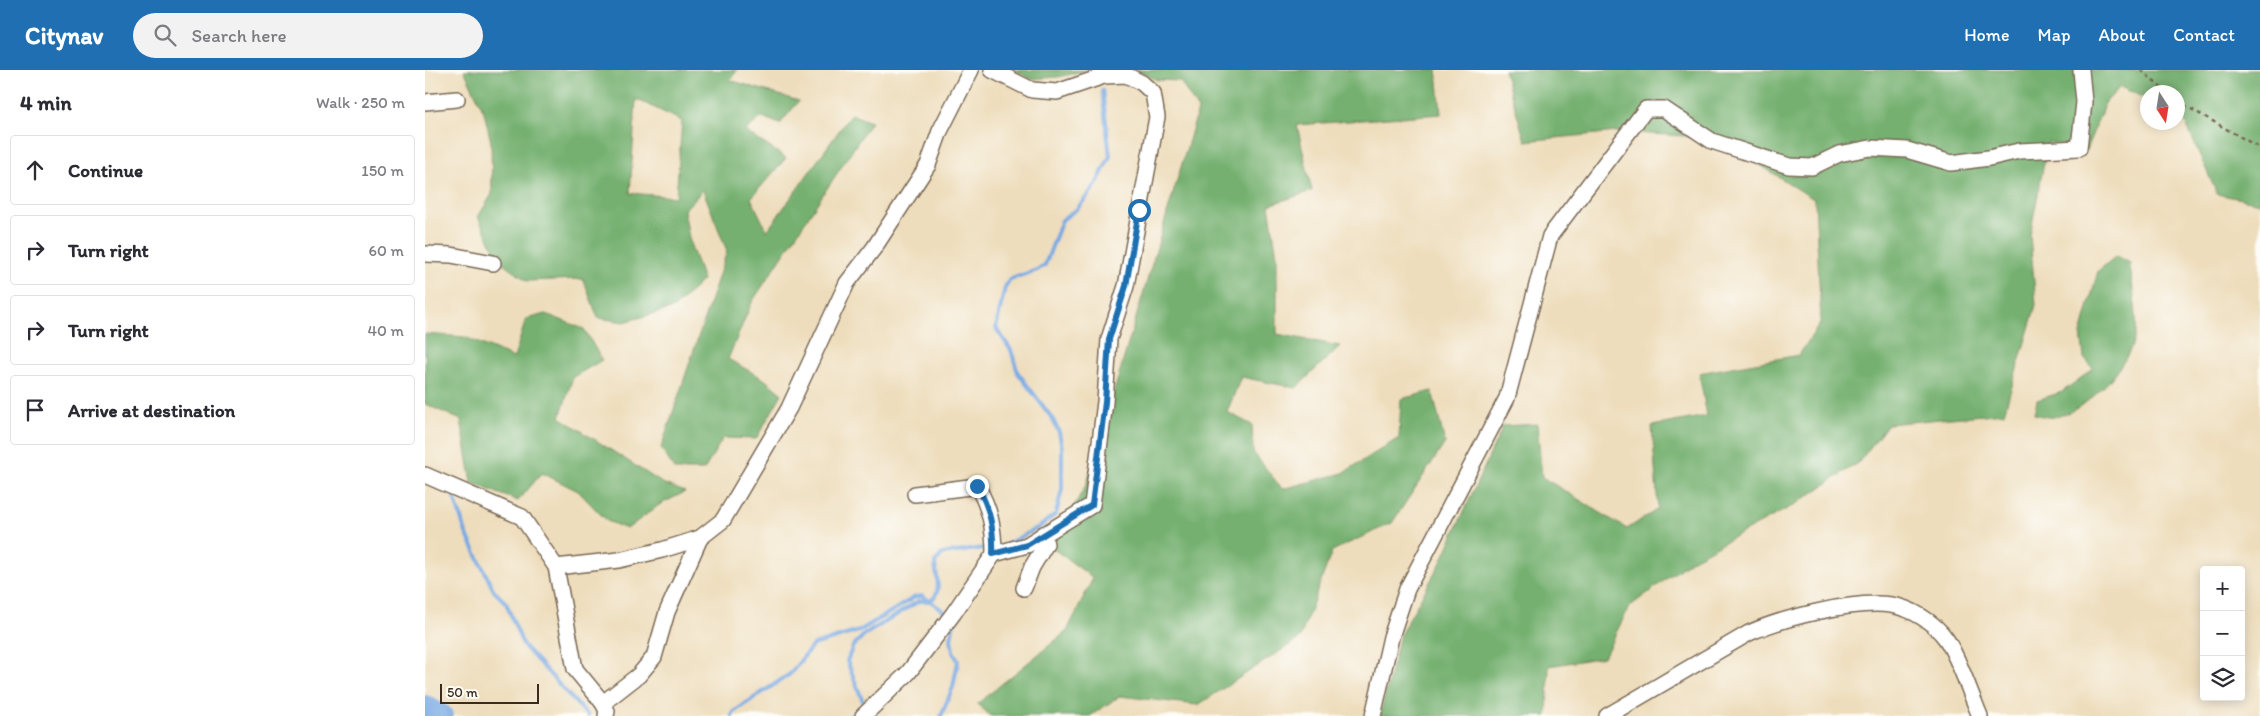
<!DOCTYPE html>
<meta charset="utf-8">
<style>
body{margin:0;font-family:Itim,sans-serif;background:#f2f2f3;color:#2b2b33}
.controls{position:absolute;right:15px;bottom:15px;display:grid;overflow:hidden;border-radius:5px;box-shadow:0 2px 12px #0003}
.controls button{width:45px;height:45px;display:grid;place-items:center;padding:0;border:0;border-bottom:1px solid #e1e1e2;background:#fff;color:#2b2b33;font:25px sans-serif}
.compass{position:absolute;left:1715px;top:15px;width:45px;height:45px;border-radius:50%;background:#fff;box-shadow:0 2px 12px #0003;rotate:168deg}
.scale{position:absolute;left:15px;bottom:12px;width:99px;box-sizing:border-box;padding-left:5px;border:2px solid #3b2a1e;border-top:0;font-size:14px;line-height:18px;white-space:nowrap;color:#3b2a1e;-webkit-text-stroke:4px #fdfcf7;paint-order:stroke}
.stop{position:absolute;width:15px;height:15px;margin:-11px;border:4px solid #1f6fb2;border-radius:50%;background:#fff}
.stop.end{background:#1f6fb2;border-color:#fff;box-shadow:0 1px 5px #0008}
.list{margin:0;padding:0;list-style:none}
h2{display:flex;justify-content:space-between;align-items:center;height:65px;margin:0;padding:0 20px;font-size:21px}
h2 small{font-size:16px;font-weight:400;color:#7c7c81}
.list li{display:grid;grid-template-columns:32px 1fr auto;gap:15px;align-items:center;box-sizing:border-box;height:70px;margin:0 10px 10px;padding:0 10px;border:1px solid #e1e1e2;border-radius:5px}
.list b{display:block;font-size:19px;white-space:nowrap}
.list em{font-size:16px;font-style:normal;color:#7c7c81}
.icon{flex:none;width:28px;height:28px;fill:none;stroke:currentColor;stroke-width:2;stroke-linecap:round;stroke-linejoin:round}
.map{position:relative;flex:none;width:1835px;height:646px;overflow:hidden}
header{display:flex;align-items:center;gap:30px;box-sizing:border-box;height:70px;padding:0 25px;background:#1f6fb2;color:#fff}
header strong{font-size:24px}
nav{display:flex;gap:28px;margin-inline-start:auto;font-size:18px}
.search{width:350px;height:45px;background:#f2f2f3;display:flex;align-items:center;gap:12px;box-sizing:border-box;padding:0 18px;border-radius:28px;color:#7c7c81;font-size:19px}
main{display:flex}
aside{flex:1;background:#fff}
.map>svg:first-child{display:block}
.forest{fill:#74b06f;stroke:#586d46;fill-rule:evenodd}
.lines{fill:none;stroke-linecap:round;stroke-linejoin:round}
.stream{stroke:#77a9e3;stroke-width:4}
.river{stroke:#77a9e3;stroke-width:24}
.minor-casing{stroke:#7a6955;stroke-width:18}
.path{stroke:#7a6955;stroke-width:2.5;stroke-dasharray:4 4;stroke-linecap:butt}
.minor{stroke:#fff;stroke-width:15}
.route{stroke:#1f6fb2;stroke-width:6}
</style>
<header>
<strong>Citynav</strong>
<div class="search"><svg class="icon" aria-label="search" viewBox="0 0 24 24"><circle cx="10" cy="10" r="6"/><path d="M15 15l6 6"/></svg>Search here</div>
<nav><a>Home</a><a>Map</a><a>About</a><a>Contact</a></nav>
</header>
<main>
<aside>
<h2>4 min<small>Walk · 250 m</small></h2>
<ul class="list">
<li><svg class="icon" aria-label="ahead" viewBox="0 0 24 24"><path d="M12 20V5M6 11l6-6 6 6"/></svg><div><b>Continue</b></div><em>150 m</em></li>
<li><svg class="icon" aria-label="right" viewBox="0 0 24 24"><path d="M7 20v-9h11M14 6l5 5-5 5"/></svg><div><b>Turn right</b></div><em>60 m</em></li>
<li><svg class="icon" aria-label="right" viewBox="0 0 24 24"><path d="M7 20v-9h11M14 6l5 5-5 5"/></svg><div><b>Turn right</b></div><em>40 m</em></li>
<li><svg class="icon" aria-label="arrive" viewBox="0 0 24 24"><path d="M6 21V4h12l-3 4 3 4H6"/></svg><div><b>Arrive at destination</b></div></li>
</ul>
</aside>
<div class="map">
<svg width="1835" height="646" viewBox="0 0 1835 646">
<rect width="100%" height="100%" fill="#fdfcf7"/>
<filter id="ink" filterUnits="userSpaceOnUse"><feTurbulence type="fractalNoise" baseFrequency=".02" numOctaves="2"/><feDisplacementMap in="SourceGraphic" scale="10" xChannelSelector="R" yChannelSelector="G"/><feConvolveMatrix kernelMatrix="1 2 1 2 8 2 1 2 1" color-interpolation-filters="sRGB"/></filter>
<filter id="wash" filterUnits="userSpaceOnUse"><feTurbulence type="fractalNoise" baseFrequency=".0096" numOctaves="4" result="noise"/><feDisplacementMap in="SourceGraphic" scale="20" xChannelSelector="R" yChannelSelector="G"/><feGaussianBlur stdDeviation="1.12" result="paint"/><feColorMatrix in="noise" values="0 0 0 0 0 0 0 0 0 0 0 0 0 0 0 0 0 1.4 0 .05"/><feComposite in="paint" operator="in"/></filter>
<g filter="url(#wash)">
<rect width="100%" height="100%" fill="#eeddbc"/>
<g class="forest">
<path d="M39 0H312L305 10 374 31 355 54 337 47 320 61 361 88 326 128 342 161 426 44 446 52 327 232 303 289 339 309 357 324 331 369 298 368 279 400H250L236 378 302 181 278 120 259 140 265 173 278 210 249 238 199 252 173 248 158 209 102 211 74 190 53 147 67 124 66 72 59 42ZM211 29 257 51 251 127 205 123Z"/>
<path d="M589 0H664L633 7 606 9Z"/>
<path d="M712 0H1012L1016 44 872 55 887 121 844 135 852 186V264L915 276 871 318 816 307 802 342 827 355 828 382 857 419 918 403 974 368 976 329 1007 321 1020 373 967 453 907 481 875 568 773 635 695 626 665 646H566L552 634 642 561 668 508 626 477 661 415 773 40 755 11 732 10Z"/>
<path d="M1079 0H1835V133L1792 124 1757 45 1753 43 1752 22H1722V29L1695 17 1680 33 1661 80 1623 72 1605 165 1611 235 1579 343 1463 354 1434 392 1371 434 1268 489 1204 537 1179 587 1124 596 1122 646H955L975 565 1015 494 1078 356 1112 354 1117 407 1202 459 1233 439 1227 356 1282 346 1274 303 1374 285 1396 252 1390 130 1293 68 1192 62 1100 71Z"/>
<path d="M1691 186 1705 193C1706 211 1713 246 1711 262 1706 294 1661 344 1628 347 1622 348 1615 345 1609 344L1612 330 1637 322 1668 299 1659 288 1656 264 1673 201Z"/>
<path d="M121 244 159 259 177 290 148 307 135 347 237 413 260 422 234 435 202 459 182 451 153 421 117 403 93 431 47 413 36 350 0 334V264L40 267 89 288 101 249Z"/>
</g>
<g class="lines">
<g class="stream">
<path d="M29 427 41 463 69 521 81 533 98 575 163 646"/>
<path d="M582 474 614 457 631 444 637 419V378L634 362 627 348 593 303 586 280 571 258 580 217 585 209 612 200 620 195 637 150 652 139 671 115 685 86 677 20"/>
<path d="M523 544 505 531C518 523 511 506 510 493L517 484 566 477"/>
<path d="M307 646 309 642 320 634 365 604 388 575 434 561 490 527 497 526 505 531"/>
<path d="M426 646 439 634 422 591 428 576 439 565 494 531H505"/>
<path d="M516 646 528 617 533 591 528 581 526 569 529 552"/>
</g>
<path class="river" d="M0 637 16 646"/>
</g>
</g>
<g filter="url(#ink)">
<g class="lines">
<g class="minor-casing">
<g id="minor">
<path d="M0 32 32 29"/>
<path d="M0 184 26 185 68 193"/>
<path d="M0 405 97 447 131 497 150 599 178 633 182 641 181 646"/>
<path d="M490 424 552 416C565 438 569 458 569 484"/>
<path d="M131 497 194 490 237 480 275 468 298 450 364 338 422 213 449 178 503 95 515 61 546 0"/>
<path d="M599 518 607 497 621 474 618 464"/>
<path d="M178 633 214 605 229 587 242 542 275 468"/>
<path d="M438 646 483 603 528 544 569 484 602 475 667 435 680 332 684 269 701 216 732 47 728 23 717 13 701 5 679 6 632 22 607 20 567 0"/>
<path d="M948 646 966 567 982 519 1082 328 1125 166 1221 39H1239L1287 71 1364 96 1387 97 1414 84 1445 78 1482 80 1526 93 1564 88 1594 81 1654 78 1659 32 1656 0"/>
<path d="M1182 646 1324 563C1358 548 1428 530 1466 535 1486 538 1509 552 1521 569 1533 586 1546 625 1555 646"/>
</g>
</g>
<g class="path">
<path d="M1716 0 1741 22"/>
<path d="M1752 31 1835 78"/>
</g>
<use href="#minor" class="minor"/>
</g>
</g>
<g class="lines" filter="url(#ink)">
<path class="route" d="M552 416C565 438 569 458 568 484L602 475 667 435 680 332 684 269 701 216 714 140"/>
</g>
</svg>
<div class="controls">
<button>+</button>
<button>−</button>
<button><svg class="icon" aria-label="layers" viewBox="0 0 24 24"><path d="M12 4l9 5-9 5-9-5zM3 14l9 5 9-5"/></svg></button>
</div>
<svg class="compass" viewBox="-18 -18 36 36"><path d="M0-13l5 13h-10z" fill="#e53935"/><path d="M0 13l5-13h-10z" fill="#7c7c81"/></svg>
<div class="scale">50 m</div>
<div class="stop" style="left:714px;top:140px"></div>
<div class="stop end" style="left:552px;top:416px"></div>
</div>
</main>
